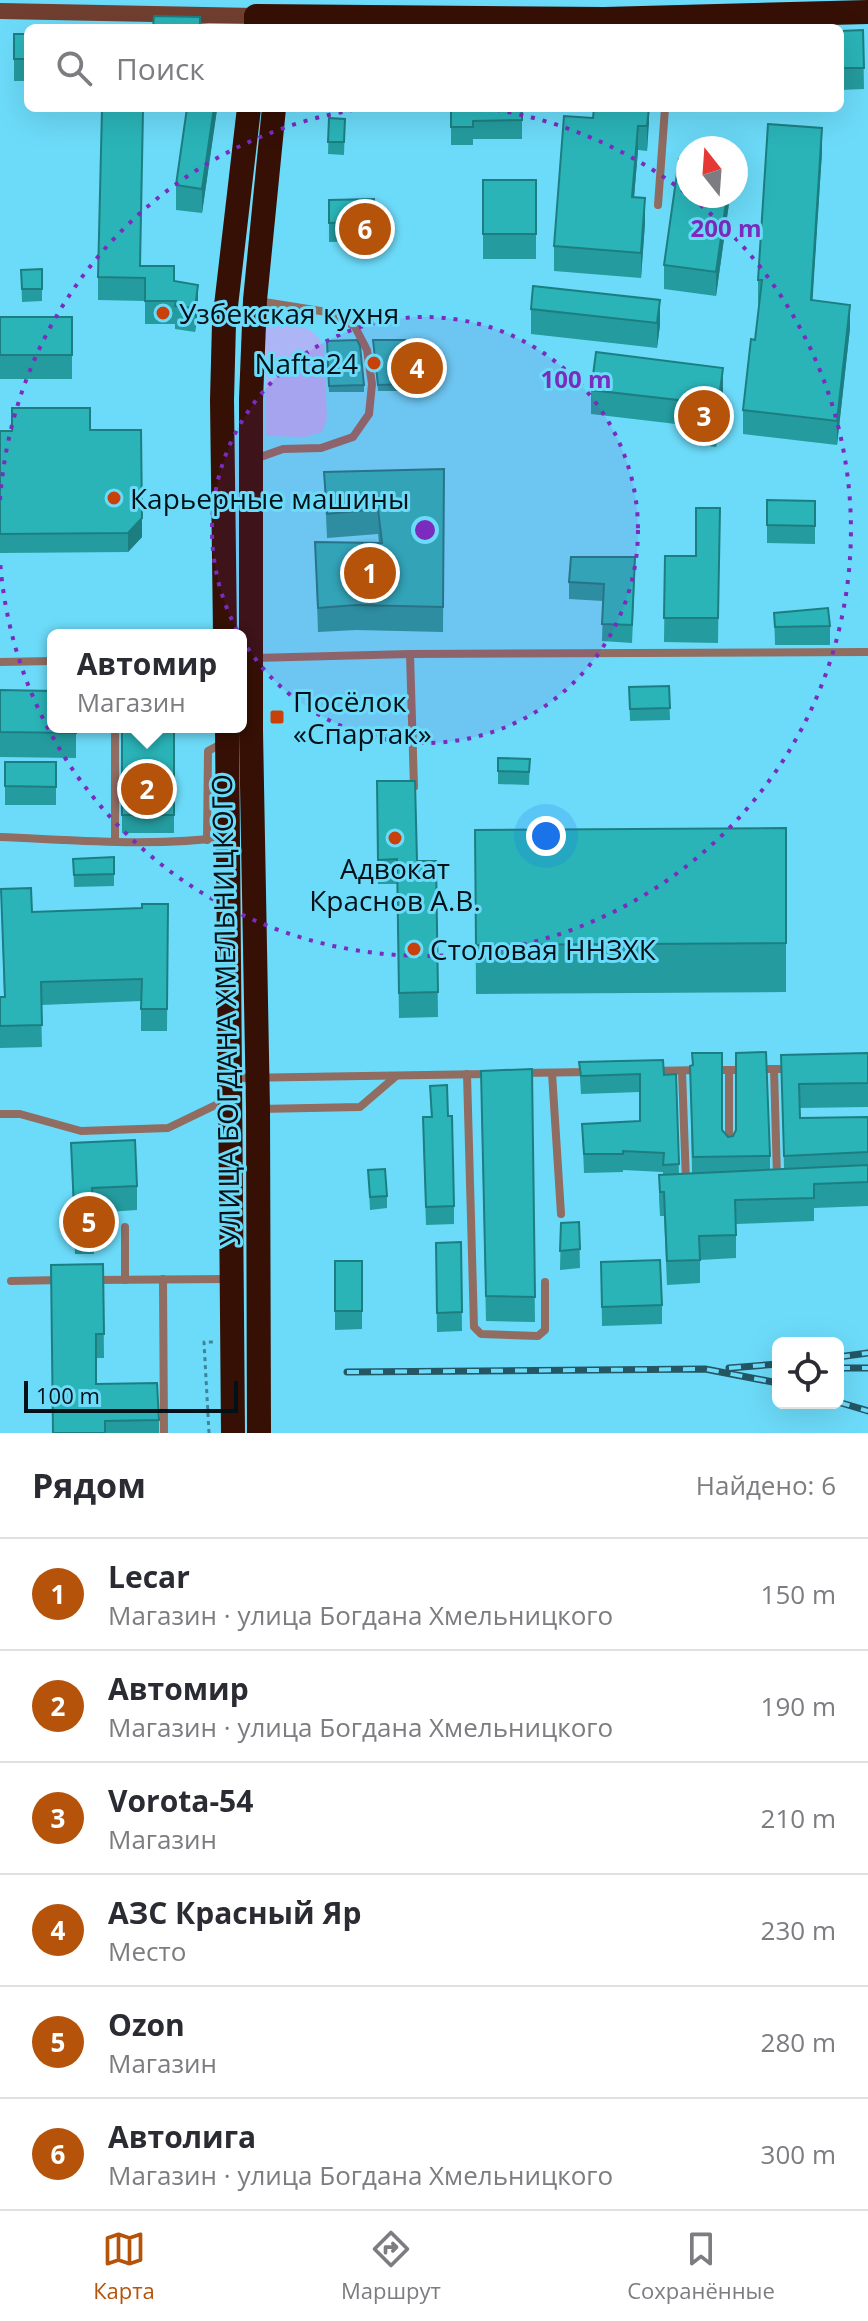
<!DOCTYPE html>
<html lang="ru">
<meta charset="utf-8">
<style>
body{margin:0;font-family:"Open Sans",sans-serif;background:#f7f7f7;color:#2b2b33}
.controls{position:absolute;right:24px;bottom:24px;display:grid;overflow:hidden;border-radius:12px;box-shadow:0 8px 32px #0002}
.controls button{width:72px;height:72px;display:grid;place-items:center;padding:0;border:0;border-bottom:2px solid #e1e1e2;background:#fff;color:#2b2b33;font:40px sans-serif}
.compass{position:absolute;left:676px;top:136px;width:72px;height:72px;border-radius:50%;background:#fff;box-shadow:0 8px 32px #0002;rotate:343deg}
.scale{position:absolute;left:24px;bottom:20px;width:214px;box-sizing:border-box;padding-left:8px;border:4px solid #001218;border-top:0;font-size:22px;line-height:28px;white-space:nowrap;color:#001218;-webkit-text-stroke:6px #6cdbf9;paint-order:stroke}
.you{position:absolute;left:546px;top:836px;width:28px;height:28px;margin:-20px;border:6px solid #fff;border-radius:50%;background:#1a73e8;box-shadow:0 0 0 12px #1a73e833}
.badge{display:grid;place-items:center;width:52px;height:52px;border-radius:50%;background:#b45309;color:#fff;font-size:26px;font-weight:700}
.pin{position:absolute;translate:-50% -50%;border:4px solid #fff;box-shadow:0 2px 8px #0006}
.popup{position:absolute;left:47px;top:629px;width:200px;height:104px;box-sizing:border-box;display:grid;place-content:center;border-radius:12px;background:#fff;filter:drop-shadow(0 2px 6px #0005);font-size:26px;white-space:nowrap;color:#7c7c81}
.popup b{font-size:30px;color:#2b2b33}
.popup::after{content:'';position:absolute;left:50%;top:100%;margin-left:-16px;border:16px solid transparent;border-top-color:#fff}
.list{margin:0;padding:0;list-style:none}
h2{display:flex;justify-content:space-between;align-items:center;height:104px;margin:0;padding:0 32px;font-size:34px}
h2 small{font-size:26px;font-weight:400;color:#7c7c81}
.list li{display:grid;grid-template-columns:52px 1fr auto;gap:24px;align-items:center;box-sizing:border-box;height:112px;padding:0 32px;border-top:2px solid #e1e1e2}
.list b{display:block;font-size:30px;white-space:nowrap}
.list p{margin:0;font-size:26px;white-space:nowrap;color:#7c7c81}
.list em{font-size:26px;font-style:normal;color:#7c7c81}
.icon{flex:none;width:44px;height:44px;fill:none;stroke:currentColor;stroke-width:2;stroke-linecap:round;stroke-linejoin:round}
.map{position:relative;flex:none;width:868px;height:1433px;overflow:hidden}
.search{position:absolute;background:#fff;box-shadow:0 8px 32px #0002;left:24px;right:24px;top:24px;height:88px;display:flex;align-items:center;gap:20px;box-sizing:border-box;padding:0 28px;border-radius:12px;color:#7c7c81;font-size:30px}
.sheet{height:776px;background:#fff}
nav{display:flex;justify-content:space-around;align-items:center;box-sizing:border-box;height:112px;border-top:2px solid #e1e1e2;background:#fff;font-size:22px;color:#7c7c81}
nav a{display:grid;justify-items:center;gap:4px}
nav .on{color:#b45309}
.map>svg:first-child{display:block}
.green{fill:#acb5f6}
.lines{fill:none;stroke-linecap:round;stroke-linejoin:round}
.path{stroke:#3e8599;stroke-width:3;stroke-dasharray:4 4;stroke-linecap:butt}
.lane{stroke:#906c61;stroke-width:8}
.secondary{stroke:#713f30;stroke-width:16}
.highway{stroke:#361004;stroke-width:24}
.rail-casing{stroke:#245664;stroke-width:7}
.rail{stroke:#6cdbf9;stroke-width:4;stroke-dasharray:12;stroke-linecap:butt}
.wall{fill:#249b9e}
.shaded-wall{fill:#1d7e81}
.building{fill:#2ab4b8;stroke:#1d7e81;stroke-width:2}
.ring{fill:none;stroke:#7b2cbf;stroke-width:4;stroke-dasharray:4 8}
.poi-dot{fill:#c8410b;stroke:#6cdbf9;stroke-width:3}
.labels{text-anchor:middle;dominant-baseline:central;stroke-width:6;stroke-linejoin:round;paint-order:stroke}
.poi-label{font-size:28px;fill:#001218;stroke:#6cdbf9;text-anchor:start}
.street-label{font-size:28px;fill:#001218;stroke:#6cdbf9}
.centre{fill:#7b2cbf;stroke:#6cdbf9;stroke-width:4}
.ring-label{font-size:24px;text-anchor:middle;font-weight:bold;fill:#7b2cbf;stroke:#6cdbf9;stroke-width:6;stroke-linejoin:round;paint-order:stroke}
</style>
<div class="map">
<svg width="868" height="1433" viewBox="0 0 868 1433">
<rect width="100%" height="100%" fill="#6cdbf9"/>
<path class="green" d="M266 324C290 325 315 322 324 348L327 418 322 432 305 437 266 436Z"/>
<g class="lines">
<path class="path" d="M209 1433 204 1342H213"/>
<g class="lane">
<path d="M658 205 665 108"/>
<path d="M255 459 283 449 321 448 353 437 369 414 372 384 367 350 355 327 333 313 258 301"/>
<path d="M410 654 414 787"/>
<path d="M254 658 410 654 868 652"/>
<path d="M0 662 53 661"/>
<path d="M115 727V841"/>
<path d="M0 837C75 840 153 847 227 837"/>
<path d="M207 840 208 751 223 743"/>
<path d="M758 1069H792"/>
<path d="M774 1069 777 1177"/>
<path d="M714 1070H744"/>
<path d="M729 1070V1145"/>
<path d="M654 1071 700 1070"/>
<path d="M682 1071 686 1182"/>
<path d="M522 1073 588 1072"/>
<path d="M552 1073 561 1214"/>
<path d="M467 1074 474 1327 481 1334 538 1336 545 1330V1282"/>
<path d="M234 1078 488 1074"/>
<path d="M259 1109 360 1107 395 1077"/>
<path d="M0 1114H20L81 1131 168 1128 226 1100"/>
<path d="M125 1227V1280"/>
<path d="M163 1279 164 1433"/>
<path d="M94 1280 229 1279"/>
<path d="M11 1281 61 1280"/>
</g>
<path class="secondary" d="M0 11 256 16"/>
<g class="highway">
<path d="M256 28V16L604 19 868 12"/>
<path d="M225 635 222 400 224 323 249 108"/>
<path d="M227 727 233 1433"/>
<path d="M259 1433 258 1109 251 731V399L255 300 274 108"/>
</g>
<g class="rail-casing">
<g id="rail">
<path d="M838 1357 868 1353"/>
<path d="M729 1368 778 1364"/>
<path d="M838 1368H868"/>
<path d="M347 1372 705 1369 778 1383"/>
<path d="M838 1402 868 1411"/>
</g>
</g>
<use href="#rail" class="rail"/>
</g>
<g class="wall">
<path d="M863 30 864 89 840 90V31Z"/>
<rect x="14" y="34" width="14" height="47"/>
<path d="M217 108 202 213 176 210V185Z"/>
<path d="M451 108H522V139H473V145H451Z"/>
<path d="M649 108 647 151 638 150 634 197 645 223 641 278 554 271V246L593 118Z"/>
<path d="M329 118 345 119 344 155 328 154Z"/>
<path d="M822 152 812 300 850 328 837 445 743 434V410L755 340 759 304 758 303V280Z"/>
<rect x="483" y="180" width="53" height="79"/>
<path d="M688 196H730L716 296 664 289V265Z"/>
<path d="M374 199V241L329 242V200Z"/>
<path d="M140 266 174 281 198 308 195 332 175 329V324H145V301L98 300V277Z"/>
<path d="M42 269V301L22 302 21 270Z"/>
<path d="M660 300V325L657 348 531 334V309Z"/>
<rect x="0" y="317" width="72" height="62"/>
<path d="M373 340 406 345 426 344 427 384 407 385V391H378Z"/>
<path d="M327 341 364 385V392H329Z"/>
<path d="M591 390 723 392 716 447 693 444V426L591 414Z"/>
<path d="M90 430 142 537 128 552 0 553V431Z"/>
<path d="M444 469 443 632 356 630 318 632 315 542 379 543 378 534 327 538 324 472Z"/>
<path d="M815 501V544L767 543V525Z"/>
<path d="M720 508 718 643 664 642 665 556H696Z"/>
<path d="M635 574 632 643 602 641 603 601 569 599V582Z"/>
<path d="M774 613 830 626V645H775Z"/>
<path d="M669 686 670 720 630 721 629 687Z"/>
<path d="M0 690 76 727V758L0 757Z"/>
<rect x="122" y="727" width="52" height="106"/>
<path d="M498 758 530 759 529 785 498 784Z"/>
<rect x="5" y="762" width="51" height="43"/>
<path d="M377 781 417 861H436L438 1017 399 1018 397 884H378Z"/>
<path d="M786 828V992L476 994 475 830Z"/>
<path d="M114 857V886L74 887 73 859Z"/>
<path d="M1 889 32 912 142 908 168 904 167 1031H141V1001L41 1005 42 1047 0 1048V997H4Z"/>
<path d="M868 1053V1107L799 1108 800 1118 868 1117V1206L814 1208V1221L736 1224V1258L700 1260V1283L667 1285 664 1216H660L659 1199V1175L663 1174V1172L623 1170V1172L584 1173 582 1124 640 1121V1092L581 1094 579 1062 664 1075 676 1074 679 1174 692 1173 690 1066 722 1130 728 1137 770 1156V1169H784L781 1055Z"/>
<path d="M532 1069 535 1322 486 1321 481 1095Z"/>
<path d="M430 1086 454 1206V1224L426 1225 423 1135 431 1117Z"/>
<path d="M71 1143 137 1186V1210L93 1213 94 1254H75Z"/>
<path d="M368 1170 387 1196V1208L370 1210Z"/>
<path d="M579 1222 580 1268 560 1270 561 1223Z"/>
<path d="M461 1242 462 1331 437 1332 436 1243Z"/>
<path d="M335 1261H362V1329L335 1330Z"/>
<path d="M601 1262 662 1305V1324L602 1326Z"/>
<path d="M103 1264 104 1358H96V1384L159 1420V1433H52Z"/>
</g>
<g class="shaded-wall">
<path d="M214 108H217V110L202 213V189Z"/>
<path d="M649 108V123L647 151V126Z"/>
<path d="M638 126V150L632 222V197Z"/>
<path d="M822 128V152L811 324V300Z"/>
<path d="M727 196H730L716 296V272Z"/>
<path d="M645 198V223L641 278V253Z"/>
<path d="M198 285V308L195 332V308Z"/>
<path d="M660 300V325L657 348V323Z"/>
<path d="M850 305V328L837 445V421Z"/>
<path d="M723 368V392L716 447V422Z"/>
<path d="M142 518V537L128 552V533Z"/>
</g>
<g class="building">
<path d="M154 16 200 17V24L227 27V28H153Z"/>
<path d="M863 30 864 68H840V31Z"/>
<rect x="14" y="34" width="14" height="25"/>
<path d="M187 108H214L202 189 176 185Z"/>
<path d="M451 108H522V120L473 121V127H451Z"/>
<path d="M594 108H649L647 126H638L632 197 645 198 641 253 554 246 564 116 593 118Z"/>
<path d="M102 109 143 110 140 266H174V281L198 285 195 308 175 306 176 301H145V278L98 277Z"/>
<path d="M329 118 345 119 344 142H328Z"/>
<path d="M768 124 822 128 811 300 850 305 837 421 743 410 751 339 755 340 762 280H758Z"/>
<path d="M679 159 688 160V196H727L716 272 664 265Z"/>
<rect x="483" y="180" width="53" height="54"/>
<path d="M374 199V222L329 223V200Z"/>
<path d="M42 269V289H22L21 270Z"/>
<path d="M533 286 660 300 657 323 531 309Z"/>
<rect x="0" y="317" width="72" height="38"/>
<path d="M357 340 360 346 364 385 329 386 327 341Z"/>
<path d="M373 340H405L406 345 426 344 427 378 407 379V384L378 385Z"/>
<path d="M596 352 723 368 716 422 693 420 695 402 591 390Z"/>
<path d="M12 408H90V430H141L142 518 128 533 0 534V431H12Z"/>
<path d="M444 469 443 607 356 605 318 608 315 542 382 543 378 509 327 514 324 472Z"/>
<path d="M767 500 815 501V526L767 525Z"/>
<path d="M696 508H720L718 618H664L665 556H696Z"/>
<path d="M571 557H635L632 625 602 624 604 584 569 582Z"/>
<path d="M828 608 830 626 775 627 774 613Z"/>
<path d="M669 686 670 708 630 709 629 687Z"/>
<path d="M0 690 53 691V727H76V733L0 732Z"/>
<rect x="122" y="727" width="52" height="88"/>
<path d="M498 758 530 759 529 772 498 771Z"/>
<path d="M5 762H56V787L5 786Z"/>
<path d="M377 781H415L417 861H436L438 992 399 993 397 859 378 860Z"/>
<path d="M786 828V943L476 945 475 830Z"/>
<path d="M114 857V874L74 875 73 859Z"/>
<path d="M31 888 32 912 142 908V904H168L167 1009H141L142 979 41 982 42 1025 0 1026V997H5L1 889Z"/>
<path d="M766 1052 770 1156 693 1157 690 1066 693 1065 692 1053H722V1130L728 1137 733 1136 736 1130V1053Z"/>
<path d="M868 1053V1083L799 1084 800 1118 868 1117V1152L784 1156 781 1055Z"/>
<path d="M663 1060 664 1075 676 1074 679 1164 663 1165 664 1153 623 1151V1154H584L582 1124 640 1121V1074L581 1076 579 1062Z"/>
<path d="M532 1069 535 1297 486 1296 481 1071Z"/>
<path d="M447 1085 448 1116H452L454 1206 426 1207 423 1117H432L430 1086Z"/>
<path d="M135 1140 137 1186 92 1188 94 1229 75 1230 71 1143Z"/>
<path d="M868 1165V1182L814 1184V1198L735 1200 736 1235 699 1236 700 1260 667 1261 664 1192H660L659 1175Z"/>
<path d="M385 1169 387 1196 370 1197 368 1170Z"/>
<path d="M579 1222 580 1249 560 1251 561 1223Z"/>
<path d="M461 1242 462 1312 437 1313 436 1243Z"/>
<path d="M660 1260 662 1305 602 1307 601 1262Z"/>
<rect x="335" y="1261" width="27" height="50"/>
<path d="M103 1264 104 1334H96V1384L157 1383 159 1420 105 1421V1433H53L51 1265Z"/>
</g>
<circle cx="425" cy="530" r="213" fill="#7b2cbf" fill-opacity=".12"/>
<g class="ring">
<circle cx="425" cy="530" r="213"/>
<path d="M0 500A426 426 0 0 1 366 108M484 108A426 426 0 1 1 0 560"/>
</g>
<g class="poi-dot">
<circle cx="163" cy="313" r="8"/>
<circle cx="374" cy="363" r="8"/>
<circle cx="114" cy="498" r="8"/>
<rect x="269" y="709" width="16" height="16" rx="4"/>
<circle cx="395" cy="838" r="8"/>
<circle cx="414" cy="949" r="8"/>
</g>
<g class="labels">
<g class="poi-label">
<text x="179" y="313">Узбекская кухня</text>
<text x="358" y="363" text-anchor="end">Nafta24</text>
<text x="130" y="498">Карьерные машины</text>
<text x="293" y="701">Посёлок<tspan x="293" dy="32">«Спартак»</tspan></text>
<text x="395" y="868" text-anchor="middle">Адвокат<tspan x="395" dy="32">Краснов А.В.</tspan></text>
<text x="430" y="949">Столовая ННЗХК</text>
</g>
<g class="street-label">
<text transform="translate(225 1010) rotate(-91)">УЛИЦА БОГДАНА ХМЕЛЬНИЦКОГО</text>
</g>
</g>
<circle cx="425" cy="530" r="12" class="centre"/>
<g class="ring-label">
<text x="726" y="237">200 m</text>
<text x="576" y="388">100 m</text>
</g>
</svg>
<div class="controls">
<button><svg class="icon" aria-label="locate" viewBox="0 0 24 24"><circle cx="12" cy="12" r="6"/><path d="M12 2v4M12 18v4M2 12h4M18 12h4"/></svg></button>
</div>
<svg class="compass" viewBox="-18 -18 36 36"><path d="M0-13l5 13h-10z" fill="#e53935"/><path d="M0 13l5-13h-10z" fill="#7c7c81"/></svg>
<div class="scale">100 m</div>
<div class="you"></div>
<div class="pin badge" style="left:370px;top:573px">1</div>
<div class="pin badge" style="left:147px;top:789px">2</div>
<div class="popup"><b>Автомир</b>Магазин</div>
<div class="pin badge" style="left:704px;top:416px">3</div>
<div class="pin badge" style="left:417px;top:368px">4</div>
<div class="pin badge" style="left:89px;top:1222px">5</div>
<div class="pin badge" style="left:365px;top:229px">6</div>
<div class="search"><svg class="icon" aria-label="search" viewBox="0 0 24 24"><circle cx="10" cy="10" r="6"/><path d="M15 15l6 6"/></svg>Поиск</div>
</div>
<section class="sheet">
<h2>Рядом<small>Найдено: 6</small></h2>
<ul class="list">
<li><span class="badge">1</span><div><b>Lecar</b><p>Магазин · улица Богдана Хмельницкого</p></div><em>150 m</em></li>
<li><span class="badge">2</span><div><b>Автомир</b><p>Магазин · улица Богдана Хмельницкого</p></div><em>190 m</em></li>
<li><span class="badge">3</span><div><b>Vorota-54</b><p>Магазин</p></div><em>210 m</em></li>
<li><span class="badge">4</span><div><b>АЗС Красный Яр</b><p>Место</p></div><em>230 m</em></li>
<li><span class="badge">5</span><div><b>Ozon</b><p>Магазин</p></div><em>280 m</em></li>
<li><span class="badge">6</span><div><b>Автолига</b><p>Магазин · улица Богдана Хмельницкого</p></div><em>300 m</em></li>
</ul>
</section>
<nav>
<a class="on"><svg class="icon" aria-label="map" viewBox="0 0 24 24"><path d="M3 6l6-2 6 2 6-2v14l-6 2-6-2-6 2zM9 4v14M15 6v14"/></svg>Карта</a>
<a><svg class="icon" aria-label="directions" viewBox="0 0 24 24"><path d="M12 3l9 9-9 9-9-9zM9 14v-3h6M13 9l2 2-2 2"/></svg>Маршрут</a>
<a><svg class="icon" aria-label="saved" viewBox="0 0 24 24"><path d="M7 4h10v16l-5-4-5 4z"/></svg>Сохранённые</a>
</nav>
